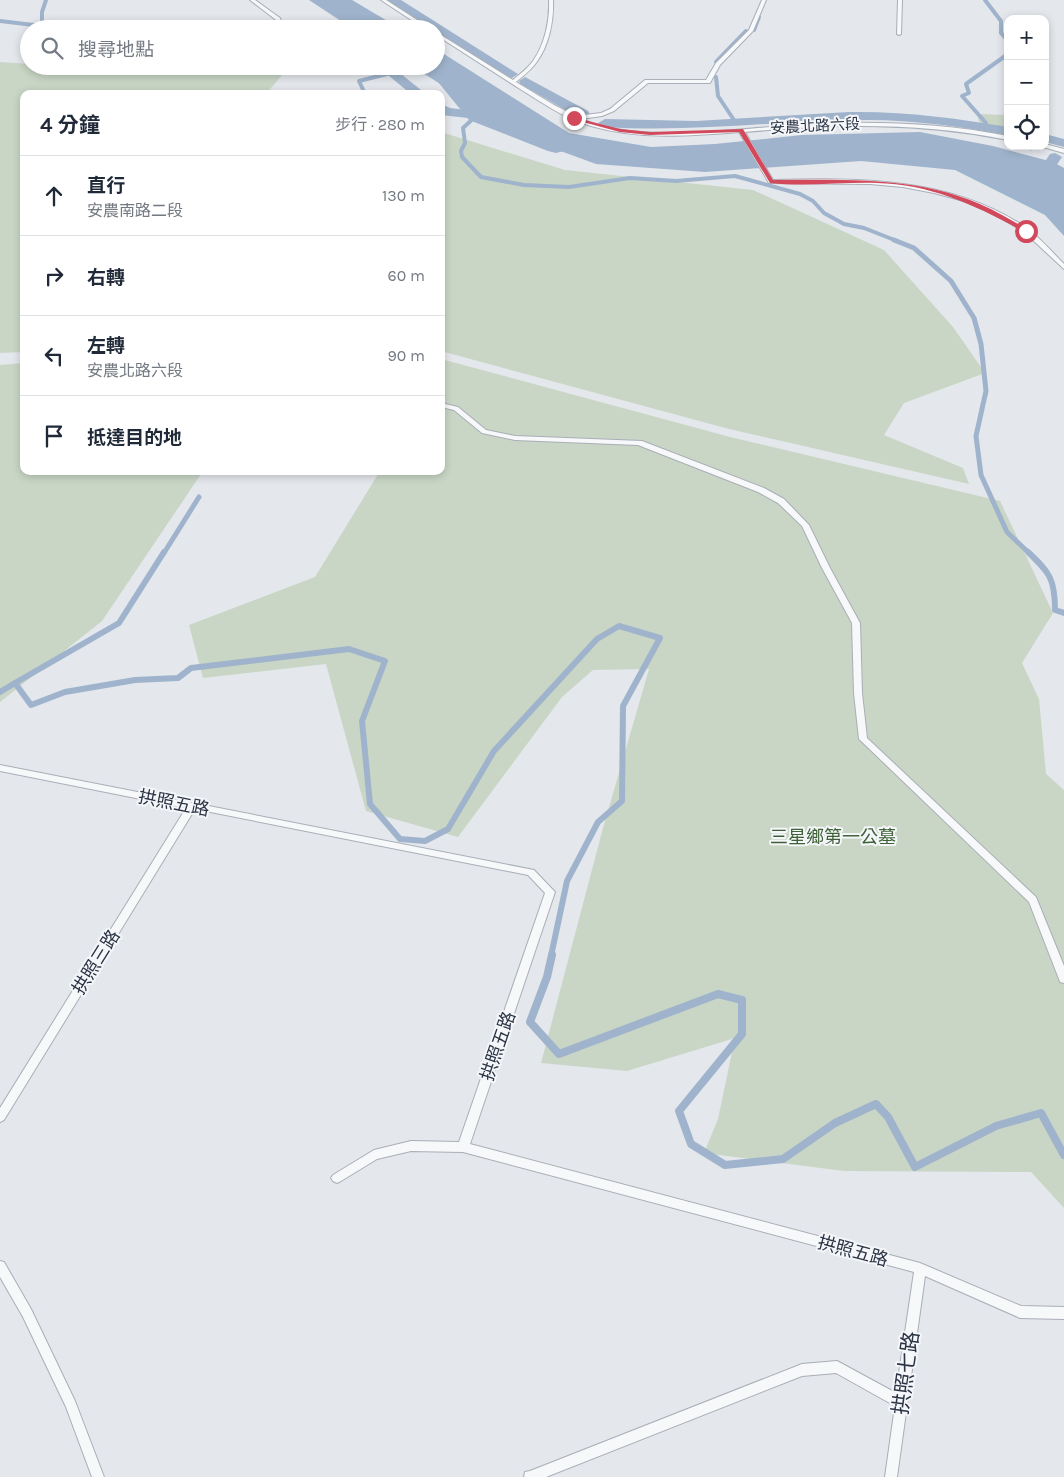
<!DOCTYPE html>
<html lang="zh-TW">
<meta charset="utf-8">
<style>
body{margin:0;font-family:Karla,"Noto Sans TC",sans-serif;background:#f2f2f3;color:#1f2937}
.controls{position:absolute;right:15px;top:15px;display:grid;overflow:hidden;border-radius:10px;box-shadow:0 2px 8px #0003}
.controls button{width:45px;height:45px;display:grid;place-items:center;padding:0;border:0;border-bottom:1px solid #e0e1e3;background:#fff;color:#1f2937;font:25px sans-serif}
.stop{position:absolute;width:15px;height:15px;margin:-11px;border:4px solid #d1495b;border-radius:50%;background:#fff}
.stop.end{background:#d1495b;border-color:#fff;box-shadow:0 1px 5px #0008}
.list{margin:0;padding:0;list-style:none}
h2{display:flex;justify-content:space-between;align-items:center;height:65px;margin:0;padding:0 20px;font-size:21px}
h2 small{font-size:16px;font-weight:400;color:#747a83}
.list li{display:grid;grid-template-columns:32px 1fr auto;gap:15px;align-items:center;box-sizing:border-box;height:80px;padding:0 20px;border-top:1px solid #e0e1e3}
.list b{display:block;font-size:19px;white-space:nowrap}
.list p{margin:0;font-size:16px;white-space:nowrap;color:#747a83}
.list em{font-size:16px;font-style:normal;color:#747a83}
.icon{flex:none;width:28px;height:28px;fill:none;stroke:currentColor;stroke-width:2;stroke-linecap:round;stroke-linejoin:round}
.map{position:relative;flex:none;width:1064px;height:1477px;overflow:hidden}
.search{position:absolute;background:#fff;box-shadow:0 2px 8px #0003;left:20px;top:20px;width:425px;height:55px;display:flex;align-items:center;gap:12px;box-sizing:border-box;padding:0 18px;border-radius:28px;color:#747a83;font-size:19px}
.panel{position:absolute;background:#fff;box-shadow:0 2px 8px #0003;left:20px;top:90px;width:425px;height:385px;border-radius:10px}
.map>svg:first-child{display:block}
.green{fill:#c9d6c5}
.water{fill:#9fb4cc}
.lines{fill:none;stroke-linecap:round;stroke-linejoin:round}
.stream-far3{stroke:#9fb4cc;stroke-width:4}
.stream-far2{stroke:#9fb4cc;stroke-width:5}
.stream-far1{stroke:#9fb4cc;stroke-width:6}
.stream{stroke:#9fb4cc;stroke-width:8}
.canal{fill:#9fb4cc;fill-rule:evenodd}
.river{fill:#9fb4cc;fill-rule:evenodd}
.service-casing{stroke:#a9aeb7;stroke-width:2}
.path{stroke:#c2c5cb;stroke-width:2;stroke-dasharray:2.5 2.5;stroke-linecap:butt}
.service{fill:#f7f8fa;fill-rule:evenodd}
.route{fill:#d1495b}
.labels{text-anchor:middle;dominant-baseline:central;stroke-width:4;stroke-linejoin:round;paint-order:stroke}
.far-street-label{font-size:15px;fill:#2b3445;stroke:#f4f6f9}
.street-label{font-size:18px;fill:#2b3445;stroke:#f4f6f9}
.park-label{font-size:18px;fill:#3f6138;stroke:#f4f6f9}
.near-street-label{font-size:21px;fill:#2b3445;stroke:#f4f6f9}
</style>
<div class="map">
<svg width="1064" height="1477" viewBox="0 0 1064 1477">
<rect width="100%" height="100%" fill="#e4e7ec"/>
<g class="green">
<path d="M0 62 29 64V66H290L270 89 263 94H24V352L0 353Z"/>
<path d="M977 114 1008 115V135L981 130Z"/>
<path d="M441 132 565 170 753 190 884 250 953 327 985 373 904 403 884 435 963 468 969 484 729 429 441 351Z"/>
<path d="M441 359 730 437 1000 501 1053 613 1022 663 1039 699 1046 774 1064 790V1208L1031 1172 844 1171 704 1153 718 1119 735 1038 627 1071 541 1063 603 828 649 669 593 670 562 697 458 837 366 811 326 664 203 678 189 625 315 577 380 471H441Z"/>
<path d="M24 363V471H203L102 621 0 702V365Z"/>
</g>
<g class="water">
<path d="M309 0H352L401 29H353Z"/>
<path d="M436 49 569 133 651 147 715 144 802 135 920 132 993 146 1053 162 1064 168V236L1045 215 955 170 861 161 705 172 596 164 525 138 412 66H436Z"/>
</g>
<g class="lines">
<g class="stream-far3">
<path d="M985 0 1001 21V33L1008 41"/>
<path d="M0 21 42 26V12L46 0"/>
<path d="M754 30 759 17"/>
<path d="M716 62 746 31"/>
<path d="M716 77 718 96 736 123"/>
<path d="M365 94 359 81 391 73"/>
<path d="M477 115 463 128 465 143 461 151 462 157 481 177 524 185 569 187 630 178 676 181 735 176 800 194 813 201 824 213 844 224 864 228 897 241"/>
<path d="M984 127 986 123 962 96 969 93 966 84 1008 54"/>
</g>
<g class="stream-far2">
<path d="M894 240 914 248 951 281 974 318 981 344 986 391 976 436 981 475 1007 532 1029 553"/>
<path d="M164 553 199 497"/>
</g>
<g class="stream-far1">
<path d="M1028 552C1049 572 1055 578 1055 610L1064 613"/>
<path d="M15 683 119 623 164 552"/>
<path d="M0 692 15 683 31 705 65 692 135 680 178 678 191 668 349 649 385 661 362 721 370 804 400 839 425 841 448 829 494 751 597 639 619 626 660 638 623 706 622 801 598 822 567 881 551 956"/>
</g>
<path class="stream" d="M552 955 547 977 530 1022 559 1054 718 994 742 1000V1034L679 1111 691 1144 725 1165 783 1159 835 1123 876 1104 888 1117 915 1167 996 1126 1041 1113 1064 1155"/>
<g class="canal">
<path d="M387 0H401L518 74 512 78 507 77 436 32V29H431Z"/>
<path d="M377 66H391L426 94H411Z"/>
<path d="M525 77 588 111 590 114 588 117H578L520 84 519 81Z"/>
<path d="M441 104 450 108 482 112 484 115 477 119 441 115Z"/>
<path d="M849 112C903 111 955 118 1008 127V135C961 127 915 120 868 120 780 120 693 133 605 127L598 123 605 119 696 121Z"/>
<path d="M1045 134 1064 139V147L1045 142Z"/>
<path d="M1055 153 1062 157 1045 182 1043 185H1033L1031 182 1050 154Z"/>
</g>
<path class="river" d="M436 59 444 61 485 110 564 141 568 146 564 151 556 153 548 151 469 120 425 66H436Z"/>
<g class="service-casing">
<g id="service">
<path d="M250 0H255L280 18 283 28 273 29 278 26 276 20Z"/>
<path d="M381 0H386L431 29H425Z"/>
<path d="M549 0H553C554 21 549 46 536 63 531 70 523 76 516 82L554 105 576 116 601 113 610 109 645 80H706L716 63 749 30 762 0H766L753 31 720 65 710 83H648L614 111 602 116 581 119C647 146 741 127 811 124 877 121 942 123 1008 136V140C920 122 833 124 745 132L773 180C860 178 953 177 1028 229 1041 239 1052 252 1064 264V269L1023 231 994 214 964 201 934 193 903 187 870 184 769 183 739 132C691 136 639 140 591 126 565 119 543 103 520 89 492 71 464 53 436 35V32L513 80C520 74 528 68 533 61 545 44 550 20 549 0Z"/>
<path d="M898 0H902L901 34 899 35 897 34Z"/>
<path d="M365 66H371L382 73 377 74Z"/>
<path d="M1045 144 1064 149V153L1043 147 1045 146Z"/>
<path d="M441 403 458 407 486 430 515 436 642 441 764 488 784 499 809 525 830 568 860 623 862 693 867 738 1036 897 1064 966V983L1060 982 1059 979 1029 902 859 739 854 693 852 623 822 568 802 526 778 503 758 492 638 445 515 440 482 433 454 410 441 407Z"/>
<path d="M0 765 534 870 555 892 470 1144 920 1263 1021 1306 1064 1307V1319L1020 1318 925 1276 897 1477H885L895 1406 836 1373 802 1376 546 1477H524L525 1472 530 1471 802 1364 837 1361 896 1393 914 1272 463 1152 411 1151 377 1159 341 1181 337 1183 333 1181 331 1178 333 1175 374 1150 411 1141 459 1142 545 893 528 875 195 809 4 1120 0 1122V1108L186 808 0 771Z"/>
<path d="M0 1261 4 1262 31 1309 75 1401 104 1477H92L66 1407 23 1317 0 1277Z"/>
</g>
</g>
<path class="path" d="M1015 146 1033 150"/>
<use href="#service" class="service"/>
</g>
<path class="route" d="M572 117 620 129 650 132 743 129 773 180C851 180 931 175 1002 215 1011 220 1021 225 1028 231L1024 232C978 206 930 184 877 183 841 182 804 187 770 183L739 132 650 135 620 132 572 119Z"/>
<g class="labels">
<g class="far-street-label">
<text transform="translate(815 126) rotate(-3)">安農北路六段</text>
</g>
<g class="street-label">
<text transform="translate(174 803) rotate(11)">拱照五路</text>
<text transform="translate(96 962) rotate(-58)">拱照三路</text>
<text transform="translate(498 1046) rotate(-71)">拱照五路</text>
<text transform="translate(853 1251) rotate(15)">拱照五路</text>
</g>
<g class="park-label">
<text x="833" y="837">三星鄉第一公墓</text>
</g>
<g class="near-street-label">
<text transform="translate(906 1373) rotate(-82)">拱照七路</text>
</g>
</g>
</svg>
<div class="controls">
<button>+</button>
<button>−</button>
<button><svg class="icon" aria-label="locate" viewBox="0 0 24 24"><circle cx="12" cy="12" r="6"/><path d="M12 2v4M12 18v4M2 12h4M18 12h4"/></svg></button>
</div>
<div class="stop" style="left:1026px;top:231px"></div>
<div class="stop end" style="left:574px;top:118px"></div>
<div class="search"><svg class="icon" aria-label="search" viewBox="0 0 24 24"><circle cx="10" cy="10" r="6"/><path d="M15 15l6 6"/></svg>搜尋地點</div>
<section class="panel">
<h2>4 分鐘<small>步行 · 280 m</small></h2>
<ul class="list">
<li><svg class="icon" aria-label="ahead" viewBox="0 0 24 24"><path d="M12 20V5M6 11l6-6 6 6"/></svg><div><b>直行</b><p>安農南路二段</p></div><em>130 m</em></li>
<li><svg class="icon" aria-label="right" viewBox="0 0 24 24"><path d="M7 20v-9h11M14 6l5 5-5 5"/></svg><div><b>右轉</b></div><em>60 m</em></li>
<li><svg class="icon" aria-label="left" viewBox="0 0 24 24"><path d="M17 20v-9H6M10 6l-5 5 5 5"/></svg><div><b>左轉</b><p>安農北路六段</p></div><em>90 m</em></li>
<li><svg class="icon" aria-label="arrive" viewBox="0 0 24 24"><path d="M6 21V4h12l-3 4 3 4H6"/></svg><div><b>抵達目的地</b></div></li>
</ul>
</section>
</div>
